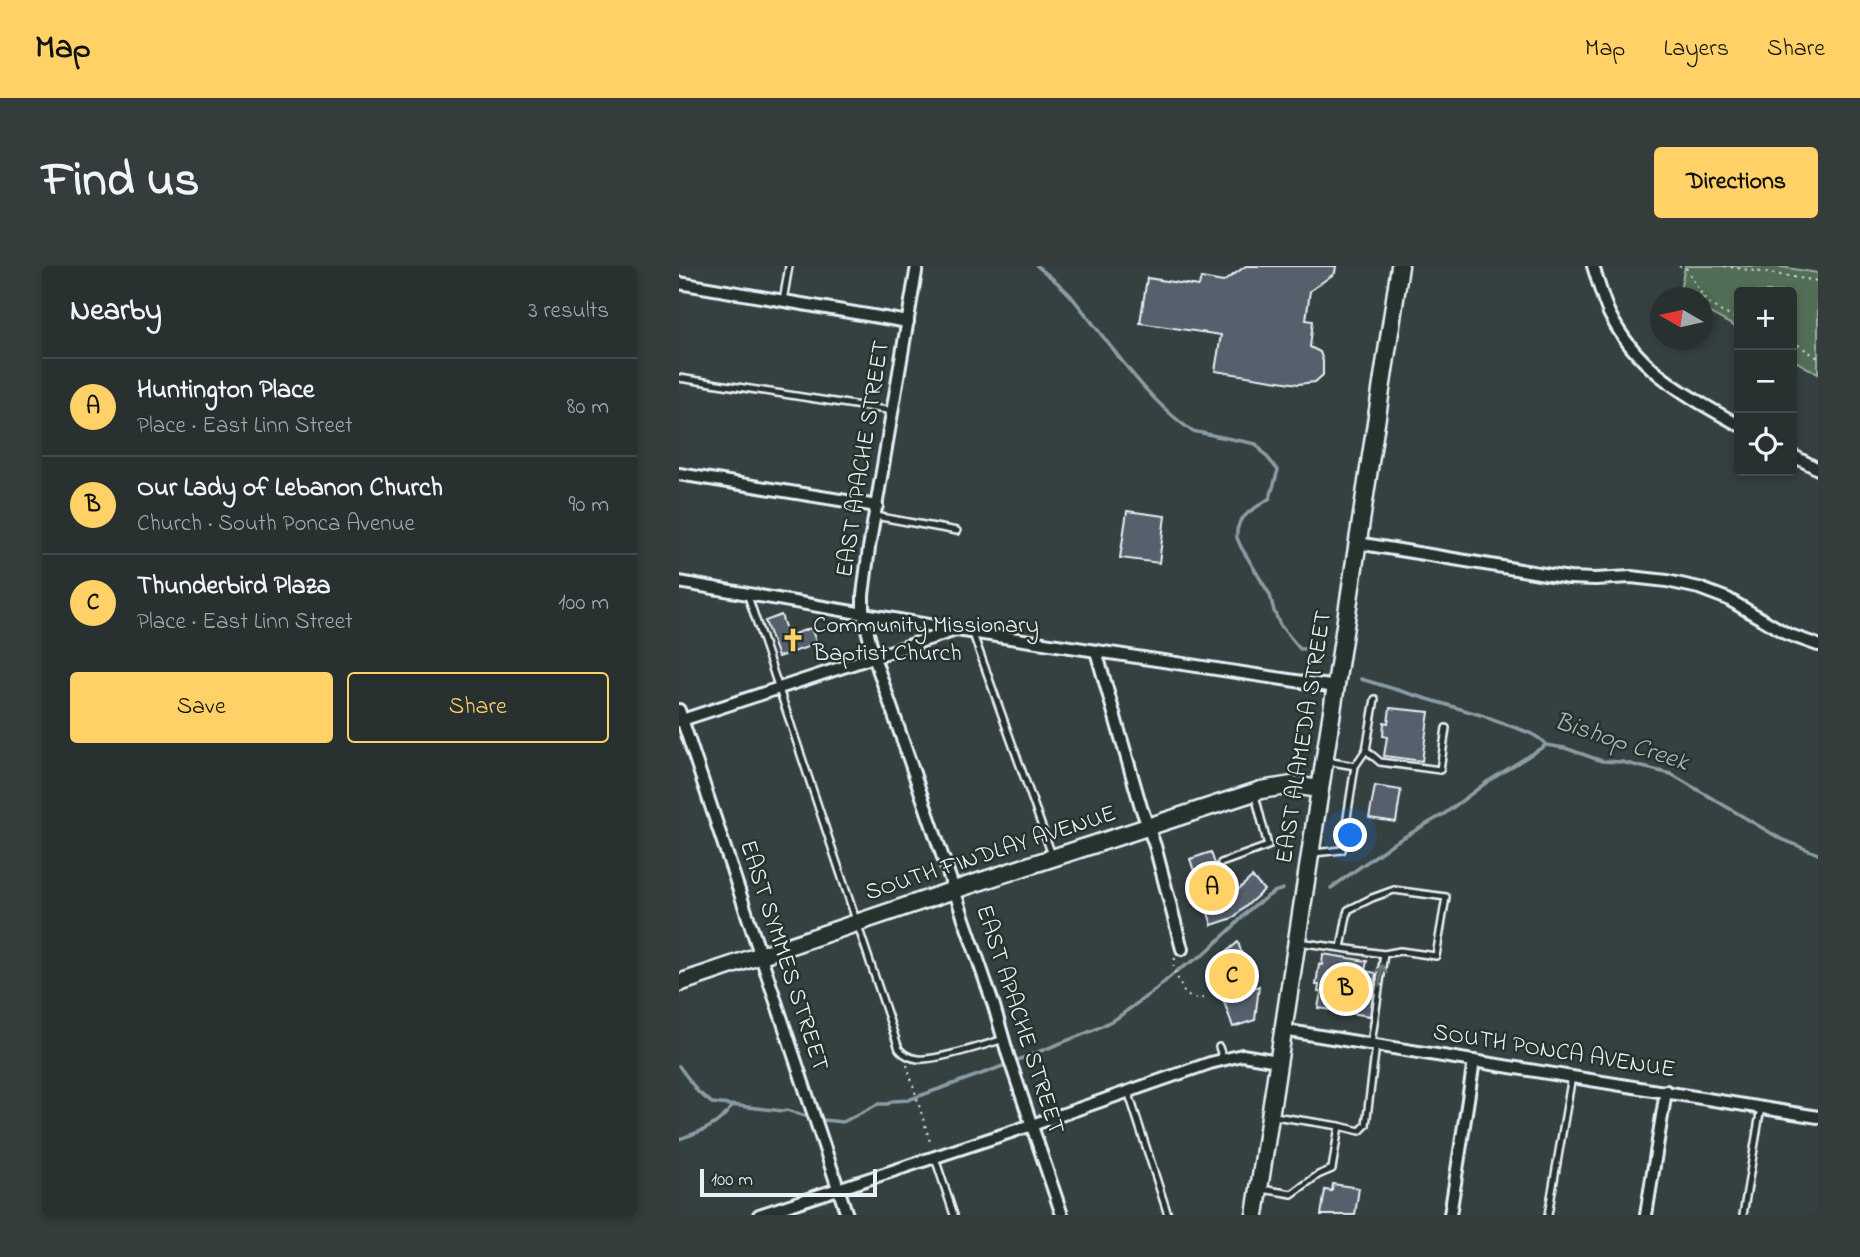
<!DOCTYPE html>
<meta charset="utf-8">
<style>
body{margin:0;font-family:"Indie Flower",sans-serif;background:#343c3c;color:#f1f3f6}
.controls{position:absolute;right:21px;top:21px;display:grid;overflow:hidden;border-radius:7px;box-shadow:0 4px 10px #0003}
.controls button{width:63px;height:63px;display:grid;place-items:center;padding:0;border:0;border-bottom:2px solid #444b4c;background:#283030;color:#f1f3f6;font:35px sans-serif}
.compass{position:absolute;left:971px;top:21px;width:63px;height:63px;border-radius:50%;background:#283030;box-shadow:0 4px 10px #0003;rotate:279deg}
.scale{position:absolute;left:21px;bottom:18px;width:177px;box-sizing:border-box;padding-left:7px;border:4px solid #e8f1f8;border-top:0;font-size:19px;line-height:24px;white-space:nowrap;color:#e8f1f8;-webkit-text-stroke:5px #26332d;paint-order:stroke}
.you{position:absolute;left:672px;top:570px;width:24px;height:24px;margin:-18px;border:5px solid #fff;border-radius:50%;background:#1a73e8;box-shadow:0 0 0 10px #1a73e833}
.badge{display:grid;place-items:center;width:46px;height:46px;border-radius:50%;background:#ffd166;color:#111;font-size:23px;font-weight:700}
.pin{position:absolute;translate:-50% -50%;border:4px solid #fff;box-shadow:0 2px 7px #0006}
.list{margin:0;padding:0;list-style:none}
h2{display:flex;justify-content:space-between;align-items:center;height:91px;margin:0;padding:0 28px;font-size:30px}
h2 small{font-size:23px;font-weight:400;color:#a5a9ab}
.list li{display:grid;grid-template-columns:46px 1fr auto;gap:21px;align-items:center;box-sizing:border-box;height:98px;padding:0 28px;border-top:2px solid #444b4c}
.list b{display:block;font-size:26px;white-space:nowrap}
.list p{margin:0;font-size:23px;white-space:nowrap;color:#a5a9ab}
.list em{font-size:23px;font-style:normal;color:#a5a9ab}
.actions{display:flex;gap:14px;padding:21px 28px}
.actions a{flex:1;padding:16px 0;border:2px solid #ffd166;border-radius:7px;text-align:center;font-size:24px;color:#ffd166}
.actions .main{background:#ffd166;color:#111}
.icon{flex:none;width:38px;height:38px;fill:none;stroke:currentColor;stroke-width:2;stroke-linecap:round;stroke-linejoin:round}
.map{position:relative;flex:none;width:1139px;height:949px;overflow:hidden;border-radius:7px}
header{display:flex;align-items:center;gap:42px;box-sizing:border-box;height:98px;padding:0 35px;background:#ffd166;color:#111}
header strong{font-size:33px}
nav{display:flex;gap:38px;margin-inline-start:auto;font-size:24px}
.intro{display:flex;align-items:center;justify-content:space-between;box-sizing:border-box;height:168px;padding:0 42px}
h1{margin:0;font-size:49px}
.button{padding:18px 32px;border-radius:7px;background:#ffd166;color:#111;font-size:24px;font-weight:700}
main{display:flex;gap:42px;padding:0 42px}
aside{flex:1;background:#283030;border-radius:7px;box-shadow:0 4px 10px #0003}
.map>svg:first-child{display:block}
.green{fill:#526e56;stroke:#9db0a7;stroke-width:2}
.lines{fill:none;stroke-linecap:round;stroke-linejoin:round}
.stream{stroke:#889da5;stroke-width:3.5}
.building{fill:#57606d;stroke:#e8f1f8;stroke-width:2}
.lane-casing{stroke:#e8f1f8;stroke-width:10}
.street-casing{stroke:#e8f1f8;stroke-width:16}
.secondary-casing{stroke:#e8f1f8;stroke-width:21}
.path{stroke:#e8f1f8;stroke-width:2;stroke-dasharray:2 5;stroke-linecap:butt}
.lane{stroke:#26332d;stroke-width:5}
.street{stroke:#26332d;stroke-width:10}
.secondary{stroke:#26332d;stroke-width:16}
.oneway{stroke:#6a7674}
.labels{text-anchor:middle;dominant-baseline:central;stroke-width:5;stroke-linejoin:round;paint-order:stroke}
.street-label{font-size:24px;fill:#e8f1f8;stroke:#26332d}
.poi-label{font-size:24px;fill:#e8f1f8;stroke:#26332d;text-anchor:start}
.water-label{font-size:26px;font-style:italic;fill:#a8b9c1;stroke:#26332d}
</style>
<header>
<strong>Map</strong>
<nav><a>Map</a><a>Layers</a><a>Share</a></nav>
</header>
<div class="intro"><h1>Find us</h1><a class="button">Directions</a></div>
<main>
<aside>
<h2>Nearby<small>3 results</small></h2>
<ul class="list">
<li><span class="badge">A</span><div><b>Huntington Place</b><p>Place · East Linn Street</p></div><em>80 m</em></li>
<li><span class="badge">B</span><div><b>Our Lady of Lebanon Church</b><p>Church · South Ponca Avenue</p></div><em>90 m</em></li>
<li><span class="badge">C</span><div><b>Thunderbird Plaza</b><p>Place · East Linn Street</p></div><em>100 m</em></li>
</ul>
<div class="actions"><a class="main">Save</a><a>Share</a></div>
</aside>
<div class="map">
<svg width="1139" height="949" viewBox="0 0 1139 949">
<rect width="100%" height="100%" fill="#354040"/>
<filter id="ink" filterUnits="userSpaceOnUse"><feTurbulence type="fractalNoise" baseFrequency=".0143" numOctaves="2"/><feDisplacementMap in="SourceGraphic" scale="14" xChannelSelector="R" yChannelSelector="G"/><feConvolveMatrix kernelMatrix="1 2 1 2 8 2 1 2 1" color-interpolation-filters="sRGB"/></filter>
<g filter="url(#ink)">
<path class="green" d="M1006 0H1096L1139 7V108L1113 93V26H1060V63L1024 43V32L1004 31 1000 29Z"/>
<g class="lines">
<g class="stream">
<path d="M358 0C369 9 381 18 391 29 429 74 464 131 513 165L577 178 599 204 591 232 570 246 561 255 558 264V272L562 281 591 329 595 345 601 359 621 383 637 382"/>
<path d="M682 413 805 450C823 460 855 463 867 479L886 482 923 495 943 496 992 508 1102 573 1139 588"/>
<path d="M652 622 713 578 765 548 808 516 867 479"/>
<path d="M0 800 19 826 33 837 104 845 108 844 126 850"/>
<path d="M144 854 164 856 199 838H209L214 835 229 834 316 803 415 764 438 752 476 724 499 704 524 689 554 661 572 642 595 626 604 623"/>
<path d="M0 873C24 865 38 861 53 840"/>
</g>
</g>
<g class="building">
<path d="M567 0H657L656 7 631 25 627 54 634 55 631 81 641 86 644 95V109L636 116 619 118 536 105 542 69 461 57 468 12 520 20 522 12 544 16Z"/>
<path d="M448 245 486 250 480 297 441 292Z"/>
<path d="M102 349 109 370 132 362 138 378 99 391 86 355Z"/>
<path d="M711 442 750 446 743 495 705 490 708 471 704 470 705 456 709 457Z"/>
<path d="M696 520 722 524 717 556 690 552Z"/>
<path d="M532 586 548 634 573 611 585 624 554 652 533 659 511 593Z"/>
<path d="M559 676 574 722 580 720 576 754 554 761 532 699Z"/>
<path d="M644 688 688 695 686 705 697 707 691 750 639 742 642 726H639L640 719H637L640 698 643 699Z"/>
<path d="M654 918 680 922 676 949H642L646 924 653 925Z"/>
</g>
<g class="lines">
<g class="lane-casing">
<g id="lane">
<path d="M104 35 110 0"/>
<path d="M0 112 214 145"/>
<path d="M196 250 278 265"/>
<path d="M68 327 220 783C225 789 230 792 239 793 257 795 306 779 325 773"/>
<path d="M294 368 373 589"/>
<path d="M687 484 701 496 761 504 767 462"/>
<path d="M676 500 687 484 696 433"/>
<path d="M635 587 663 584 676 500 647 495"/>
<path d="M542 597 589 580 576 529"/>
<path d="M619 676 705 688 721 685 757 690 767 631 715 624 693 632 669 644 662 682"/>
<path d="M692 778 705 688"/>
<path d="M540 781 544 793"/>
<path d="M449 825 489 949"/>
<path d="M660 860 681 865 687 859 697 779"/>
<path d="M256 892 275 949"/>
<path d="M583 923 613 928 639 909 653 903 660 860 595 850"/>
<path d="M869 949 893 810"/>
<path d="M1064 949 1082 841"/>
</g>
</g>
<g class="street-casing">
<g id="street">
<path d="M238 0 190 282 184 329V347L195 391 315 740 329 789 383 949"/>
<path d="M914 0C919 15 923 32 930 47 958 104 1007 129 1060 159"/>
<path d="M0 17 229 56"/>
<path d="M1113 189 1139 203"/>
<path d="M0 208 198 240"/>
<path d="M678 277 890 312 916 313 952 311 988 315 1020 322 1049 333 1108 368 1139 379"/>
<path d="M0 316 278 364 657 421"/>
<path d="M417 385 462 541 476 580 503 683"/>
<path d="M0 444 168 949"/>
<path d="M0 455 277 364"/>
<path d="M604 764 1139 851"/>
<path d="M80 949 353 859 531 797 563 789 599 795"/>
<path d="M771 949 795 795"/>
<path d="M967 949 987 825"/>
</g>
</g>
<g class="secondary-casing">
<g id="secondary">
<path d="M0 717 275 624 582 524 613 519 641 523"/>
<path d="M576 949 721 0"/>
</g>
</g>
<g class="path">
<path d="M1000 0 1008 3C1023 30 1029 43 1060 53"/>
<path d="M1045 0 1139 15"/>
<path d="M1113 75 1139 92"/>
<path d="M496 692 494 702 505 726C509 732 517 733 524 732"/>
<path d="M228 799 252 879"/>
</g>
<use href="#lane" class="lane"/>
<use href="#street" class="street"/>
<use href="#secondary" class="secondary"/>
</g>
<defs><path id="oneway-shaft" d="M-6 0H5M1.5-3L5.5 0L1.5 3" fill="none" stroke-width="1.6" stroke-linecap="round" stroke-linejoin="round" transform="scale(1.75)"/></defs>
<use class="oneway" href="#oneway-shaft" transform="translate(702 709) rotate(-82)"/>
</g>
<defs>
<g id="church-bare" transform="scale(1.89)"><path d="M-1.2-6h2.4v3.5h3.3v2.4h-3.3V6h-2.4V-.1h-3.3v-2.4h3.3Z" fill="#ffd166" stroke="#26332d" stroke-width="2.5" paint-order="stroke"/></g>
</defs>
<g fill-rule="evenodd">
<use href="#church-bare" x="114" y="374"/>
</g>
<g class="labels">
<g class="street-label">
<text transform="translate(185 193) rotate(-81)">EAST APACHE STREET</text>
<text transform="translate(626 471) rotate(-81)">EAST ALAMEDA STREET</text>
<text transform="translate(312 588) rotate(-18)">SOUTH FINDLAY AVENUE</text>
<text transform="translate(104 690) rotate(72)">EAST SYMMES STREET</text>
<text transform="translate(340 754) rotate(72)">EAST APACHE STREET</text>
<text transform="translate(875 786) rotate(9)">SOUTH PONCA AVENUE</text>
</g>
<g class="poi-label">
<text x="134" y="360">Community Missionary<tspan x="134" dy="28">Baptist Church</tspan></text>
</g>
<g class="water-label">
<text transform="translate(942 477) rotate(18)">Bishop Creek</text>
</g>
</g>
</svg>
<div class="controls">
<button>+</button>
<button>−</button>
<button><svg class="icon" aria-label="locate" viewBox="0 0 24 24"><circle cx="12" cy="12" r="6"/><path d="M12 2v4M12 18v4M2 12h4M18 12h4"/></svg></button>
</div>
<svg class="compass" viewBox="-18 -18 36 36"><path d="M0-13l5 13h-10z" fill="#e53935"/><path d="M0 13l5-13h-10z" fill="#a5a9ab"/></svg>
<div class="scale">100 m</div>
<div class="you"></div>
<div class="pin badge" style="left:533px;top:622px">A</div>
<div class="pin badge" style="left:667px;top:723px">B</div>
<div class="pin badge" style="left:553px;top:710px">C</div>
</div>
</main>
